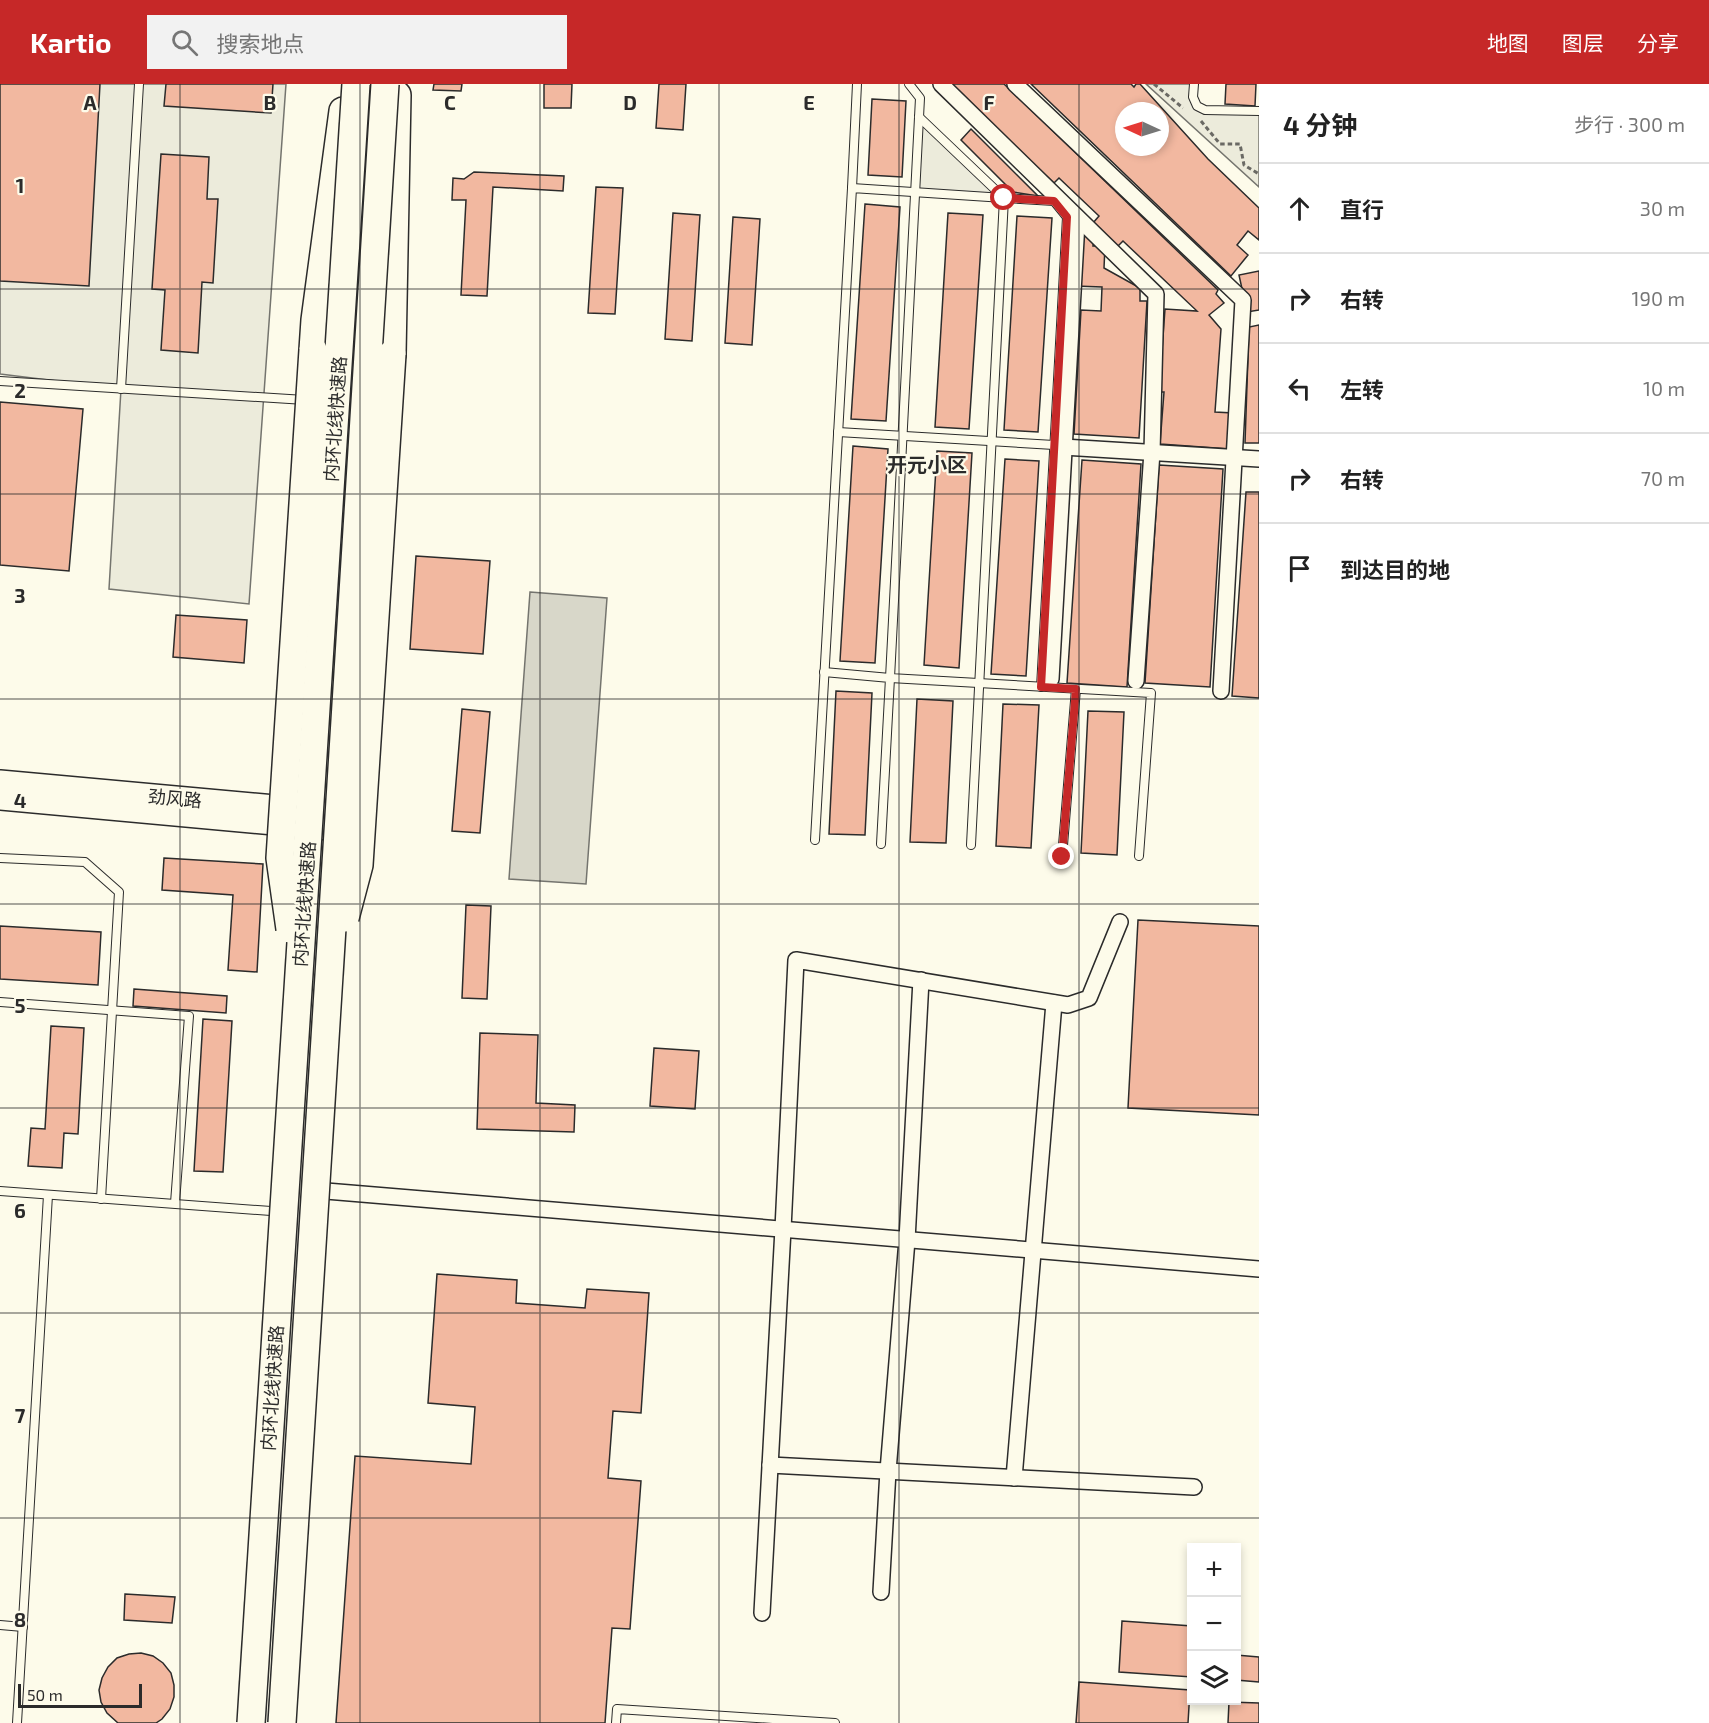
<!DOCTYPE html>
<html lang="zh">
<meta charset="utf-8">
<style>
body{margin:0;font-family:"Exo 2","Noto Sans SC",sans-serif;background:#f2f2f2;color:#222}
.controls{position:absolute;right:18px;bottom:18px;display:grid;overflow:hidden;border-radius:0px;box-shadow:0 3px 9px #0003}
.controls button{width:54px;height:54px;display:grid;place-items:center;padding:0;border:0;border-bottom:2px solid #e0e0e0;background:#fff;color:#222;font:30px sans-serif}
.compass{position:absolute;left:1115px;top:18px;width:54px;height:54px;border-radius:50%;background:#fff;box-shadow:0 3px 9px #0003;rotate:274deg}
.scale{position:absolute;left:18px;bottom:15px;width:124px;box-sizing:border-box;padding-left:6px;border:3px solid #2b2b2b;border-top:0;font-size:16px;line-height:21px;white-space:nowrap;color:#2b2b2b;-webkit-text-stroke:4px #fdfbea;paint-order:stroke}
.stop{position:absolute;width:18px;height:18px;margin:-14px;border:4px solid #c62828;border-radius:50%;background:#fff}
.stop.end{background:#c62828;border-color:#fff;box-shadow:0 2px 6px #0008}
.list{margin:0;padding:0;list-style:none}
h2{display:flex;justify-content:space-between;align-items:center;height:78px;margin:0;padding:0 24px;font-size:26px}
h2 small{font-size:20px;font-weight:400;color:#767676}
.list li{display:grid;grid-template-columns:39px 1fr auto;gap:18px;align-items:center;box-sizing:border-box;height:90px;padding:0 24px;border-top:2px solid #e0e0e0}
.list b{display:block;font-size:22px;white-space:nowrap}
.list em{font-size:20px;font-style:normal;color:#767676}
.icon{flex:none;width:33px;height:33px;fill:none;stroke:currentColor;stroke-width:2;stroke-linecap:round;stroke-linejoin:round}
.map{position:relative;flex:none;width:1259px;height:1639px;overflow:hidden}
header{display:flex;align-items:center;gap:36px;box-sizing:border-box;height:84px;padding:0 30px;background:#c62828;color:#fff}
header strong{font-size:28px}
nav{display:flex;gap:33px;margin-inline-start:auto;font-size:21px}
.search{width:420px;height:54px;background:#f2f2f2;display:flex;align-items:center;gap:15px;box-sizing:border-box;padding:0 21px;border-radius:0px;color:#767676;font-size:22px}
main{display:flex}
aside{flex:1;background:#fff}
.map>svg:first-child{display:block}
.green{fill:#ecebdb;stroke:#74746e;stroke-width:1.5}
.water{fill:#d8d7c9;stroke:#74746e;stroke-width:1.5}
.building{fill:#f2b8a0;stroke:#2b2b2b;stroke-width:1.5;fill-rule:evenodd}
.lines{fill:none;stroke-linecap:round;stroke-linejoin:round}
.lane-casing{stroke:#2b2b2b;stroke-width:10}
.street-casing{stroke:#2b2b2b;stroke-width:18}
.secondary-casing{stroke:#2b2b2b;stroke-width:24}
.highway-casing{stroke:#2b2b2b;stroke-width:30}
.path{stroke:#6a6964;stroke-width:3;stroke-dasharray:4.5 3;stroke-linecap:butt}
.lane{stroke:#fdfbea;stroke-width:8}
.street{stroke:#fdfbea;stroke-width:15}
.secondary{stroke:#fdfbea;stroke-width:21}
.highway{stroke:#fdfbea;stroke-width:27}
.highway-bridge-casing{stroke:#2b2b2b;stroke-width:30;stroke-linecap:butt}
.highway-bridge{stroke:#fdfbea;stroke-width:27}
.route{stroke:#c62828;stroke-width:8}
.grid{fill:none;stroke:#2b2b2b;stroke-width:1.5;stroke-opacity:0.55}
.labels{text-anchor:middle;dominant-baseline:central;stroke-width:4.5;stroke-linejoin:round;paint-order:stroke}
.street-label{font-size:18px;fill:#2b2b2b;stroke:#fdfbea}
.neighbourhood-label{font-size:20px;font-weight:bold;fill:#2b2b2b;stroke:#fdfbea}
.grid-label{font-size:20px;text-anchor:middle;font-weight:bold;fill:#2b2b2b;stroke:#fdfbea;stroke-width:4.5;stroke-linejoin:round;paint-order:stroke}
</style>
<header>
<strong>Kartio</strong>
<div class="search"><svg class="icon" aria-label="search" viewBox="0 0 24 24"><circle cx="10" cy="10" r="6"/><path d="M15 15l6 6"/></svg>搜索地点</div>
<nav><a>地图</a><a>图层</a><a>分享</a></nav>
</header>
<main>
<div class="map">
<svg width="1259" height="1639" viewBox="0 0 1259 1639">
<rect width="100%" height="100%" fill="#fdfbea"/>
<g class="green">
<path d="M0 0H286L249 520 109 505 121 305 0 290Z"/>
<path d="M1146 0H1194L1197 22 1259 27V103Z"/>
<path d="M919 33 1004 114 915 109Z"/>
</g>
<path class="water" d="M530 508 607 514 586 800 509 795Z"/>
<g class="building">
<path d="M0 0H100L89 202 0 197Z"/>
<path d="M166 0H273L271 29 164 22Z"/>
<path d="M434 0H462L461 7 433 6Z"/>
<path d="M544 0H572L571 24H544Z"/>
<path d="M659 0H686L683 46 656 44Z"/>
<path d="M949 0H1004L1218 206 1216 210 1224 219 1209 231 1221 245 1215 328 1233 329 1230 365 1160 360 1164 308H1159L1165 225 1197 227 1123 157 1118 162 1093 139 1099 132 1059 94 1054 99Z"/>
<path d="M1031 0H1131L1134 3 1136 0H1140L1208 75 1259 124V156L1248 147 1237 161 1248 171 1231 192ZM1124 27H1160V63H1124Z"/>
<path d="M1226 0H1256L1255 22 1225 20Z"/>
<path d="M872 15 906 17 902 93 868 91Z"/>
<path d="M971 45 1038 112 1013 108 961 56Z"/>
<path d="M161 70 209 73 207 115H218L213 199 202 198 198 269 161 266 165 206 152 205Z"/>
<path d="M474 88 564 92 563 107 493 103 487 212 461 211 466 116H452L453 94 464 95Z"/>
<path d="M596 103 623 104 615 230 588 229Z"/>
<path d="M865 120 900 123 886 337 851 335Z"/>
<path d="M673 129 700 131 692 257 665 255Z"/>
<path d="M948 129 983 131 969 345 935 343Z"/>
<path d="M1017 132 1052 134 1038 348 1004 346Z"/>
<path d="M733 133 760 135 752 261 725 259Z"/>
<path d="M1078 151 1094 152 1093 162H1105L1104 184 1140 204V217H1147L1139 354 1074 350 1081 226 1101 227 1102 203 1075 202Z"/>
<path d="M1259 187V226L1247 228 1239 191Z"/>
<path d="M1259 241V359H1245L1249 243Z"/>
<path d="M0 318 83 325 69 487 0 481Z"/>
<path d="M853 362 888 365 875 579 840 577Z"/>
<path d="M937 367 972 369 959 584 924 581Z"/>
<path d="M1005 375 1039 377 1026 592 991 590Z"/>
<path d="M1082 376 1141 380 1127 603 1067 599Z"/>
<path d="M1159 381 1223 385 1210 603 1145 599Z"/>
<path d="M1246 408H1259V614L1232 612Z"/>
<path d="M416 472 490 477 483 570 410 565Z"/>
<path d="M176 531 247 536 244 579 173 573Z"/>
<path d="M836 607 872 609 865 751 829 750Z"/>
<path d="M917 615 953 617 946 759 910 758Z"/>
<path d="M1003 620 1039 621 1031 764 996 762Z"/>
<path d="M462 625 490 628 480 749 452 747Z"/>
<path d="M1088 627 1124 628 1117 771 1081 769Z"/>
<path d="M164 774 263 780 257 888 228 886 233 811 162 806Z"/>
<path d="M466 821 491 822 487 915 462 914Z"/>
<path d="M1138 836 1259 842V1031L1128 1024Z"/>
<path d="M0 842 101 848 98 901 0 895Z"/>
<path d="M134 905 227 912 226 929 133 922Z"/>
<path d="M203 935 232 937 223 1088 194 1087Z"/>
<path d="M51 942 84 944 78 1050 64 1049 62 1084 28 1082 31 1044 45 1045Z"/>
<path d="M480 949 538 951 536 1019 575 1021 574 1048 477 1045Z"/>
<path d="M654 964 699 967 695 1025 650 1022Z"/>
<path d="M437 1190 517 1196 516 1219 585 1224 587 1205 649 1209 641 1329 613 1327 608 1394 641 1397 630 1545 612 1544 605 1639H336L355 1372 471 1380 475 1323 428 1319Z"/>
<path d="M125 1510 175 1513 172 1539 124 1536Z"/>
<path d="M1122 1537 1192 1542V1593L1119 1588Z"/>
<path d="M141 1569 153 1572 163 1579 171 1589 174 1601V1613L170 1625 162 1635 156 1639H118L107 1629 101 1618 99 1606 102 1594 108 1583 117 1574 129 1570Z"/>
<path d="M1236 1571 1259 1573V1598L1236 1596Z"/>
<path d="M1079 1598 1190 1606 1188 1639H1076Z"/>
<path d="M1229 1618 1259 1619V1639H1228Z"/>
</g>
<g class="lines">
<g class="lane-casing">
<g id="lane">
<path d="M909 0 920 14 890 594 1151 609 1139 772"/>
<path d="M1194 0 1193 13 1197 22 1205 26 1259 27"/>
<path d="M919 33 1004 114 1054 117 1067 133 1041 603"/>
<path d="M852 104 857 0"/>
<path d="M0 297 305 316"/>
<path d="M121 305 139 0"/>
<path d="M838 348 1054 361"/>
<path d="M824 588 890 594 881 760"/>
<path d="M815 756 852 104 1004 114 971 761"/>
<path d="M1062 773 1076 605"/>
<path d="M0 774 85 778 119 808 101 1115"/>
<path d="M0 918 189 932 175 1119"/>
<path d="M0 1107 271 1127"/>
<path d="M0 1541 23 1543"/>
<path d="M17 1639 48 1111"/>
<path d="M616 1639 617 1625 835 1639"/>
</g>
</g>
<g class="street-casing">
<g id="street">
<path d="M941 0 1156 210 1152 368 1136 597"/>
<path d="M1015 0 1243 216 1221 607"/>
<path d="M1063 363 1259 375"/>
<path d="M1051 595 1077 138"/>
<path d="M326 1107 1259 1185"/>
<path d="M770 1381 1194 1403"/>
<path d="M1014 1394 1054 919"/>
<path d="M881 1508 888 1387 907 1156 921 896"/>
<path d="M762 1529 783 1145 796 876 1068 921 1089 914 1120 838"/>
</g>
</g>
<g class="secondary-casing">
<g id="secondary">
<path d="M0 697 351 729"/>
<path d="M0 715 350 747"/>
</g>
</g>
<g class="highway-casing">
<g id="highway">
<path d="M313 266 315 236 343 27"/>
<path d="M392 270 397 11"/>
</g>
</g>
<g class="path">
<path d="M1154 0 1183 24"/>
<path d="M1201 37 1220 60H1240L1244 81 1259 90"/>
</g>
<use href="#lane" class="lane"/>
<use href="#street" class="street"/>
<use href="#secondary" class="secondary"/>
<use href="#highway" class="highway"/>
<g class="highway-bridge-casing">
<g id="highway-bridge">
<path d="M345 834 359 781 392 270"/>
<path d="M290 845 280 774 313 266"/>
<path d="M251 1639 356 0"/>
<path d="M282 1639 385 0"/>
</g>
</g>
<use href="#highway-bridge" class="highway-bridge"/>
</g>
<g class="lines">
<path class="route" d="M1004 114 1054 117 1067 133 1041 603 1076 605 1062 773"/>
</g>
<path class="grid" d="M180 0V1639M360 0V1639M540 0V1639M719 0V1639M899 0V1639M1079 0V1639M0 205H1259M0 410H1259M0 615H1259M0 820H1259M0 1024H1259M0 1229H1259M0 1434H1259"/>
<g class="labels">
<g class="street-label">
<text transform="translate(335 335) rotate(-86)">内环北线快速路</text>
<text transform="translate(175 714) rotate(5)">劲风路</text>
<text transform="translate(304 820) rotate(-86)">内环北线快速路</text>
<text transform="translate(272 1304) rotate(-86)">内环北线快速路</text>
</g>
<g class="neighbourhood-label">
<text x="927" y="380">开元小区</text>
</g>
</g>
<g class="grid-label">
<text x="90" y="26">A</text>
<text x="270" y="26">B</text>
<text x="450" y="26">C</text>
<text x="630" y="26">D</text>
<text x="809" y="26">E</text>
<text x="989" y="26">F</text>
<text x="20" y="109">1</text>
<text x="20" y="314">2</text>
<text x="20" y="519">3</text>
<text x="20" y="724">4</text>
<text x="20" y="929">5</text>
<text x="20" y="1134">6</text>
<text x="20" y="1339">7</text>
<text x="20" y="1543">8</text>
</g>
</svg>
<div class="controls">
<button>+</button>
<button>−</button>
<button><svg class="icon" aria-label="layers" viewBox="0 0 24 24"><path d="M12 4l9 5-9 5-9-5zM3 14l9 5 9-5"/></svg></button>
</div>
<svg class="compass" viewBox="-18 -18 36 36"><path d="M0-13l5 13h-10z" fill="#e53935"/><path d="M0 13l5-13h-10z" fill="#767676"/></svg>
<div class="scale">50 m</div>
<div class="stop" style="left:1004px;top:114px"></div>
<div class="stop end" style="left:1062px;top:773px"></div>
</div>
<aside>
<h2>4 分钟<small>步行 · 300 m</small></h2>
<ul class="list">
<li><svg class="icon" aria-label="ahead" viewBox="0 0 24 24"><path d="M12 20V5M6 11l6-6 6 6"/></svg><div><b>直行</b></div><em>30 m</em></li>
<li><svg class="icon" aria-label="right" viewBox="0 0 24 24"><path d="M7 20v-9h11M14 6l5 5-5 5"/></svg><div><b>右转</b></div><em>190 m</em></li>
<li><svg class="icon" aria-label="left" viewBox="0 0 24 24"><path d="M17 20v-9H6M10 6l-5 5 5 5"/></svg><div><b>左转</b></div><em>10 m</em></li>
<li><svg class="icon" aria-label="right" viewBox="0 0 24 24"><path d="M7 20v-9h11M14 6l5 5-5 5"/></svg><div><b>右转</b></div><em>70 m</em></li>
<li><svg class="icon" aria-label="arrive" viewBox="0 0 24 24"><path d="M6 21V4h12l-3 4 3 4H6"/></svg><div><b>到达目的地</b></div></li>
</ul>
</aside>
</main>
